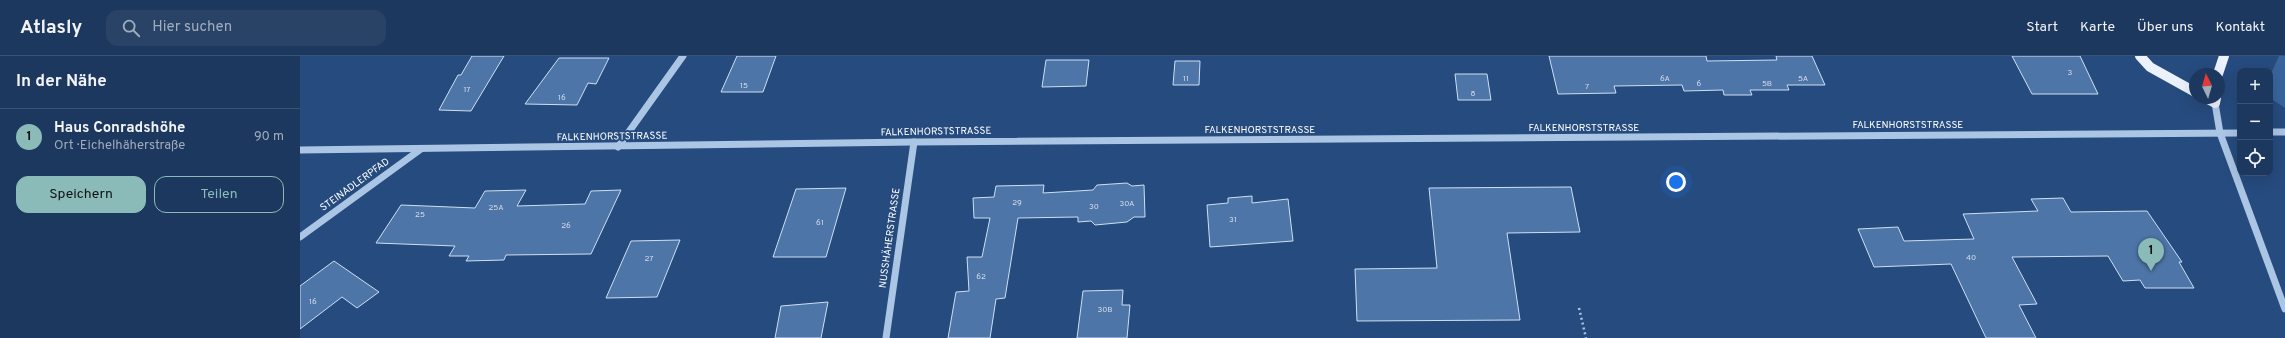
<!DOCTYPE html>
<html lang="de">
<meta charset="utf-8">
<style>
body{margin:0;font-family:Overpass,sans-serif;background:#294367;color:#f1f3f6}
.controls{position:absolute;right:12px;top:12px;display:grid;overflow:hidden;border-radius:8px;box-shadow:0 4px 16px #0002}
.controls button{width:36px;height:36px;display:grid;place-items:center;padding:0;border:0;border-bottom:1px solid #3a5273;background:#1c385e;color:#f1f3f6;font:20px sans-serif}
.compass{position:absolute;left:1889px;top:12px;width:36px;height:36px;border-radius:50%;background:#1c385e;box-shadow:0 4px 16px #0002;rotate:355deg}
.you{position:absolute;left:1376px;top:126px;width:14px;height:14px;margin:-10px;border:3px solid #fff;border-radius:50%;background:#1a73e8;box-shadow:0 0 0 6px #1a73e833}
.badge{display:grid;place-items:center;width:26px;height:26px;border-radius:50%;background:#8bbbb9;color:#111;font-size:13px;font-weight:700}
.pin{position:absolute;translate:-50% -33px;filter:drop-shadow(0 1px 2px #0008)}
.pin::after{content:'';position:absolute;top:21px;width:14px;height:12px;background:inherit;clip-path:polygon(0 0,100% 0,50% 100%)}
.list{margin:0;padding:0;list-style:none}
h2{display:flex;justify-content:space-between;align-items:center;height:52px;margin:0;padding:0 16px;font-size:17px}
h2 small{font-size:13px;font-weight:400;color:#a0acbc}
.list li{display:grid;grid-template-columns:26px 1fr auto;gap:12px;align-items:center;box-sizing:border-box;height:56px;padding:0 16px;border-top:1px solid #3a5273}
.list b{display:block;font-size:15px;white-space:nowrap}
.list p{margin:0;font-size:13px;white-space:nowrap;color:#a0acbc}
.list em{font-size:13px;font-style:normal;color:#a0acbc}
.actions{display:flex;gap:8px;padding:12px 16px}
.actions a{flex:1;padding:9px 0;border:1px solid #8bbbb9;border-radius:12px;text-align:center;font-size:14px;color:#8bbbb9}
.actions .main{background:#8bbbb9;color:#111}
.icon{flex:none;width:22px;height:22px;fill:none;stroke:currentColor;stroke-width:2;stroke-linecap:round;stroke-linejoin:round}
.map{position:relative;flex:none;width:1985px;height:282px;overflow:hidden}
header{display:flex;align-items:center;gap:24px;box-sizing:border-box;height:56px;padding:0 20px;background:#1c385e;border-bottom:1px solid #3a5273}
header strong{font-size:19px}
nav{display:flex;gap:22px;margin-inline-start:auto;font-size:14px}
.search{width:280px;height:36px;background:#294367;display:flex;align-items:center;gap:10px;box-sizing:border-box;padding:0 14px;border-radius:12px;color:#a0acbc;font-size:15px}
main{display:flex}
aside{flex:1;background:#1c385e}
.map>svg:first-child{display:block}
.green{fill:#39659c}
.building{fill:#4e75a7;stroke:#cedff4}
.lines{fill:none;stroke-linecap:round;stroke-linejoin:round}
.path{stroke:#abc5e5;stroke-width:2.5;stroke-dasharray:2 3;stroke-linecap:butt}
.minor{stroke:#abc5e5;stroke-width:7}
.major{stroke:#ecf2fd;stroke-width:10}
.labels{text-anchor:middle;dominant-baseline:central;stroke-width:4;stroke-linejoin:round;paint-order:stroke}
.number-label{font-size:8px;fill:#d3dce9}
.street-label{font-size:10px;fill:#fff;stroke:#264b7e}
</style>
<header>
<strong>Atlasly</strong>
<div class="search"><svg class="icon" aria-label="search" viewBox="0 0 24 24"><circle cx="10" cy="10" r="6"/><path d="M15 15l6 6"/></svg>Hier suchen</div>
<nav><a>Start</a><a>Karte</a><a>Über uns</a><a>Kontakt</a></nav>
</header>
<main>
<aside>
<h2>In der Nähe<small></small></h2>
<ul class="list">
<li><span class="badge">1</span><div><b>Haus Conradshöhe</b><p>Ort · Eichelhäherstraße</p></div><em>90 m</em></li>
</ul>
<div class="actions"><a class="main">Speichern</a><a>Teilen</a></div>
</aside>
<div class="map">
<svg width="1985" height="282" viewBox="0 0 1985 282">
<rect width="100%" height="100%" fill="#264b7e"/>
<path class="green" d="M1979 0H1985V52L1970 42V20Z"/>
<g class="building">
<path d="M172 0H204L171 55 139 54 158 19H161Z"/>
<path d="M437 0H476L463 36H421Z"/>
<path d="M1249 0H1406L1407 5 1477 4 1476 0H1512L1525 29H1487L1489 34H1450L1452 39H1424L1423 34 1384 35 1382 29 1314 30 1316 37 1258 38Z"/>
<path d="M1712 0H1780L1798 38H1732Z"/>
<path d="M259 2H309L296 28 288 27 277 49 225 48Z"/>
<path d="M746 4H789L786 30 742 31Z"/>
<path d="M875 5H900L899 29H873Z"/>
<path d="M1155 18H1187L1191 44H1158Z"/>
<path d="M827 127 832 130 844 129 845 161H834L827 166 795 169 791 165 778 166V161L718 162 705 242 696 243 690 282H648L656 236 669 235 667 201H682L690 162H674L673 142 694 141 696 130 744 129 743 137 793 134 797 129Z"/>
<path d="M1271 131 1280 176 1207 177 1220 264 1057 265 1055 213 1137 212 1129 132Z"/>
<path d="M546 132 526 201H473L496 133Z"/>
<path d="M226 134 217 150 285 148 291 135 321 134 291 198 206 199 204 204 166 205 169 200H149L155 190 76 187 101 149 175 152 185 135Z"/>
<path d="M952 140V147L988 143 993 185 910 191 907 149 928 147V142Z"/>
<path d="M1763 142 1771 156 1847 155 1882 206H1879L1894 232H1845L1840 224 1823 225 1808 200 1712 201 1737 248 1719 249 1736 282H1686L1651 208 1574 211 1558 173 1598 171 1604 185 1674 183 1663 158 1738 155 1731 143Z"/>
<path d="M380 184 357 241 306 242 331 185Z"/>
<path d="M34 205 79 236 57 252 42 241 0 273V230Z"/>
<path d="M823 234 822 249H830L827 282H777L783 235Z"/>
<path d="M528 246 521 282H475L481 250Z"/>
</g>
<g class="lines">
<path class="path" d="M1279 252 1286 282"/>
<g class="minor">
<path d="M1915 47 1920 77 1985 253"/>
<path d="M1970 76H1985"/>
<path d="M318 91 383 0"/>
<path d="M0 94 614 86 1940 77"/>
<path d="M0 181 121 93"/>
<path d="M586 282 614 86"/>
</g>
<g class="major">
<path d="M1840 0 1850 11 1895 36"/>
<path d="M1918 18 1924 0"/>
<path d="M1906 42 1915 47 1916 42"/>
</g>
</g>
<g class="labels">
<g class="number-label">
<text x="1770" y="17">3</text>
<text x="886" y="23">11</text>
<text x="1365" y="23">6A</text>
<text x="1503" y="23">5A</text>
<text x="1399" y="28">6</text>
<text x="1467" y="28">5B</text>
<text x="444" y="30">15</text>
<text x="1287" y="31">7</text>
<text x="167" y="34">17</text>
<text x="1173" y="38">8</text>
<text x="262" y="42">16</text>
<text x="717" y="147">29</text>
<text x="827" y="148">30A</text>
<text x="794" y="151">30</text>
<text x="196" y="152">25A</text>
<text x="120" y="159">25</text>
<text x="933" y="164">31</text>
<text x="520" y="167">61</text>
<text x="266" y="170">26</text>
<text x="1671" y="202">40</text>
<text x="349" y="203">27</text>
<text x="681" y="221">62</text>
<text x="13" y="246">16</text>
<text x="805" y="254">30B</text>
</g>
<g class="street-label">
<text x="1608" y="69">FALKENHORSTSTRASSE</text>
<text x="1284" y="72">FALKENHORSTSTRASSE</text>
<text x="960" y="74">FALKENHORSTSTRASSE</text>
<text transform="translate(636 76) rotate(-1)">FALKENHORSTSTRASSE</text>
<text transform="translate(312 81) rotate(-1)">FALKENHORSTSTRASSE</text>
<text transform="translate(55 129) rotate(-36)">STEINADLERPFAD</text>
<text transform="translate(590 182) rotate(-82)">NUSSHÄHERSTRASSE</text>
</g>
</g>
</svg>
<div class="controls">
<button>+</button>
<button>−</button>
<button><svg class="icon" aria-label="locate" viewBox="0 0 24 24"><circle cx="12" cy="12" r="6"/><path d="M12 2v4M12 18v4M2 12h4M18 12h4"/></svg></button>
</div>
<svg class="compass" viewBox="-18 -18 36 36"><path d="M0-13l5 13h-10z" fill="#e53935"/><path d="M0 13l5-13h-10z" fill="#a0acbc"/></svg>
<div class="you"></div>
<div class="pin badge" style="left:1851px;top:215px">1</div>
</div>
</main>
